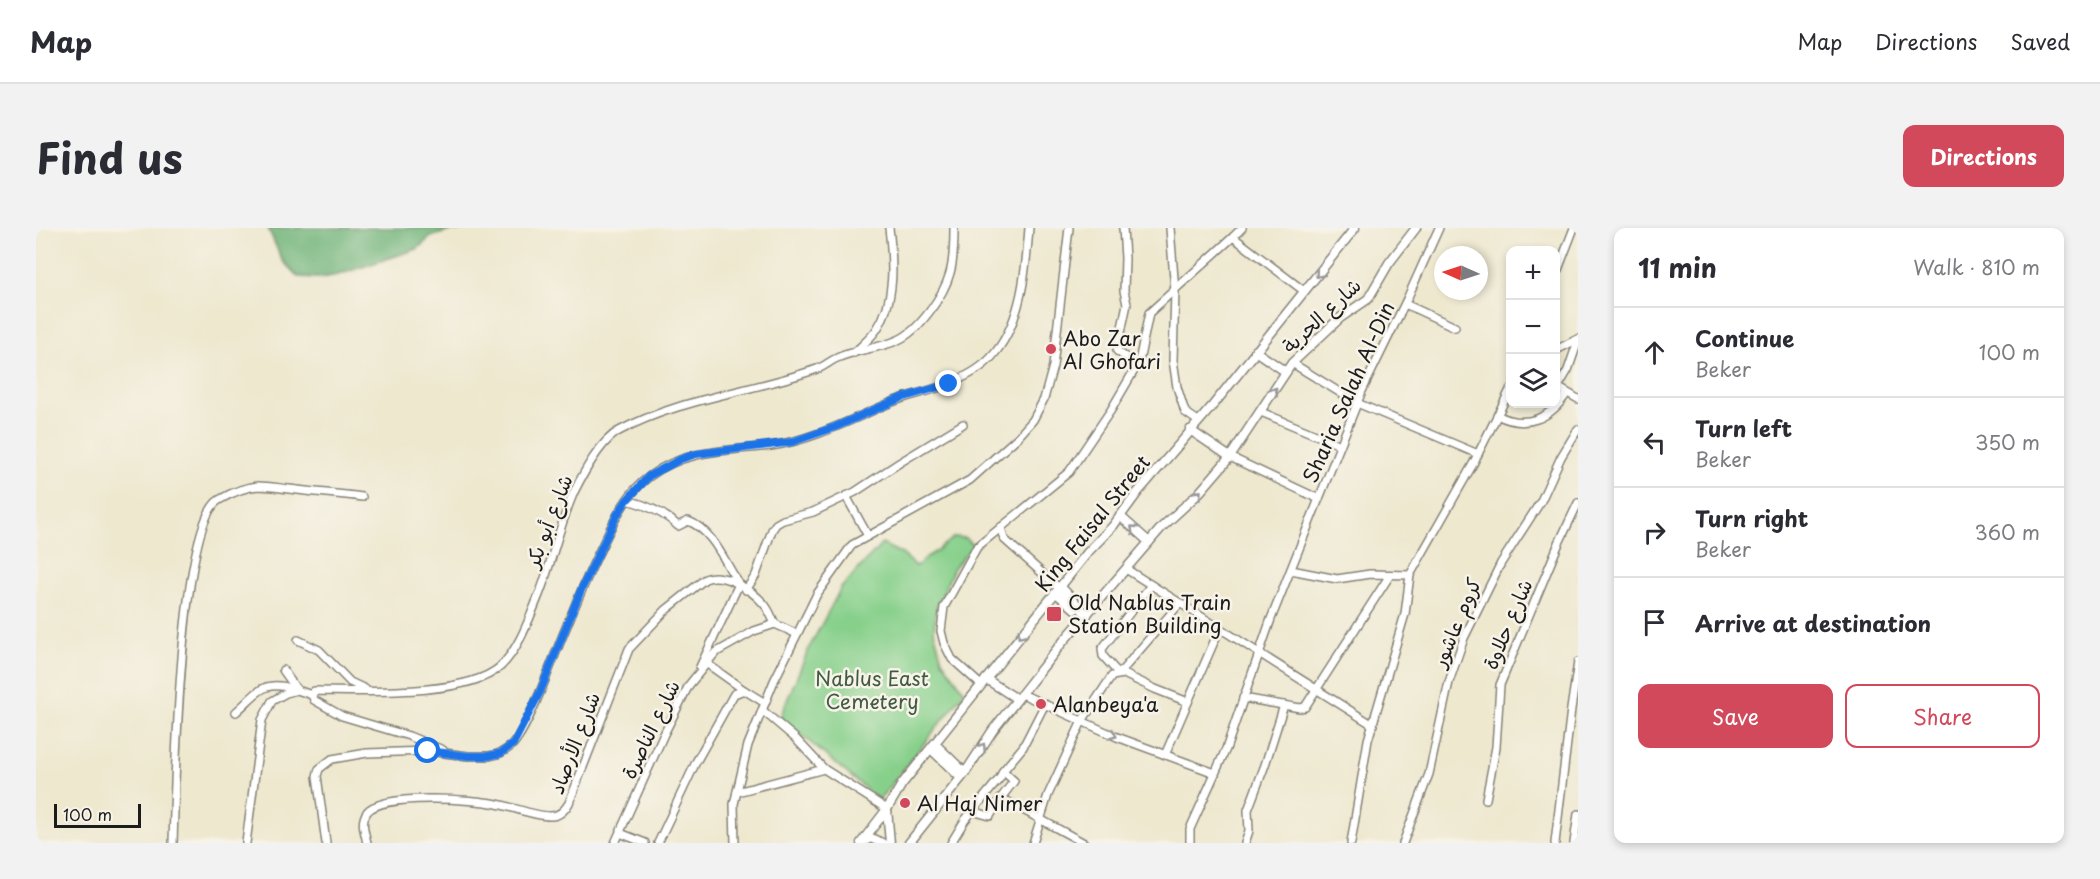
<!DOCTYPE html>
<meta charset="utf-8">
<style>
body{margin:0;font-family:"Playpen Sans","Playpen Sans Arabic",sans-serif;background:#f2f2f3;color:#2b2b33}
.controls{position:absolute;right:18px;top:18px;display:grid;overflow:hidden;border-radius:12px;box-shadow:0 3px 9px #0003}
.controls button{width:54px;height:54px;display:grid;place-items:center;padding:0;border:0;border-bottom:2px solid #e1e1e2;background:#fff;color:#2b2b33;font:30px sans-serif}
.compass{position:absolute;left:1398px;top:18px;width:54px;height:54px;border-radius:50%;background:#fff;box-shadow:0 3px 9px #0003;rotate:273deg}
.scale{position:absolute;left:18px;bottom:15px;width:87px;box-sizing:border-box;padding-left:6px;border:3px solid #1c1c1c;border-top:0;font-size:16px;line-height:21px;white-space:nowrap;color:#1c1c1c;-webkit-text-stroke:4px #f7f3e8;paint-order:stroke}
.stop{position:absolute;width:18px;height:18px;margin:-14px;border:4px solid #1a73e8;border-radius:50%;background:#fff}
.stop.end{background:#1a73e8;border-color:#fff;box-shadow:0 2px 6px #0008}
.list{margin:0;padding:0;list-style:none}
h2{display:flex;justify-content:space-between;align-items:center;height:78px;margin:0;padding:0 24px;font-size:26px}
h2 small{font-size:20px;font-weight:400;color:#7c7c81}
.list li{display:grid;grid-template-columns:39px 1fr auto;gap:18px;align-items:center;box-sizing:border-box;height:90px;padding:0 24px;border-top:2px solid #e1e1e2}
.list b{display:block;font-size:22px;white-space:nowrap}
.list p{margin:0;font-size:20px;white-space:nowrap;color:#7c7c81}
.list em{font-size:20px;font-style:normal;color:#7c7c81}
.actions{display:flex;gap:12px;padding:18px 24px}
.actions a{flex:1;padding:14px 0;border:2px solid #d1495b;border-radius:12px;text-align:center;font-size:21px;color:#d1495b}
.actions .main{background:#d1495b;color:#fff}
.icon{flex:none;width:33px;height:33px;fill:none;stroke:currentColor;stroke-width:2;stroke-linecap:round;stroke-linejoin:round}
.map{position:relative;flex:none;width:1542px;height:615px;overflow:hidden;border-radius:12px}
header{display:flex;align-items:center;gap:36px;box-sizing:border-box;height:84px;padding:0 30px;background:#fff;border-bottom:2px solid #e1e1e2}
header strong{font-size:28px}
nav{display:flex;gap:33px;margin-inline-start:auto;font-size:21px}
.intro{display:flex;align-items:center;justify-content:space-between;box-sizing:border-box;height:144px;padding:0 36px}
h1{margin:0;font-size:42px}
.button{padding:15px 27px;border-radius:12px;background:#d1495b;color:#fff;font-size:21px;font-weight:700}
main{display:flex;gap:36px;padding:0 36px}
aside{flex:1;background:#fff;border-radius:12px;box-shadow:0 3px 9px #0003}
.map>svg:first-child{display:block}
.green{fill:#87d08b;stroke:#527654;stroke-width:1.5}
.forest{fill:#6db277;stroke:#44674a;stroke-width:1.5}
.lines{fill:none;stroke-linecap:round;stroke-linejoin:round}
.minor-casing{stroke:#858276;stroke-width:10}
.major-casing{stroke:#858276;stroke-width:11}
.minor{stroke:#fff;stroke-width:7}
.major{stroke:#fff;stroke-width:8}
.oneway{stroke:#999}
.route{stroke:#1a73e8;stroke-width:8}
.poi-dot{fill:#d1495b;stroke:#f7f3e8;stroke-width:2}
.labels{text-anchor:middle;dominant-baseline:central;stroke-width:5;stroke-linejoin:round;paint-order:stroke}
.street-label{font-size:20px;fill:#1c1c1c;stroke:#f7f3e8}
.poi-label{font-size:20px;fill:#1c1c1c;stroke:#f7f3e8;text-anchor:start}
.park-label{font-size:20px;fill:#415b43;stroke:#f7f3e8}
</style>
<header>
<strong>Map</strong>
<nav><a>Map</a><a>Directions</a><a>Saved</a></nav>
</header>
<div class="intro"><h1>Find us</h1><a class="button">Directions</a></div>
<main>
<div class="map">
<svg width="1542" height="615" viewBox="0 0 1542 615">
<rect width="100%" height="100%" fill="#f7f3e8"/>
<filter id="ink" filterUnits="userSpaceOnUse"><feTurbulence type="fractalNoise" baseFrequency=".0167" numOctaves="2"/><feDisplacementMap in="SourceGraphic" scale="12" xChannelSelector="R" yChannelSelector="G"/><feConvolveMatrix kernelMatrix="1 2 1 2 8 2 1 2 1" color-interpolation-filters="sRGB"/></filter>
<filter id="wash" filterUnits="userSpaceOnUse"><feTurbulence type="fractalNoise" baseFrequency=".008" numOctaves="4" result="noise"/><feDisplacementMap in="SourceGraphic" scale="24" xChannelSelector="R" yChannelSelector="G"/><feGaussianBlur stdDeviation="1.35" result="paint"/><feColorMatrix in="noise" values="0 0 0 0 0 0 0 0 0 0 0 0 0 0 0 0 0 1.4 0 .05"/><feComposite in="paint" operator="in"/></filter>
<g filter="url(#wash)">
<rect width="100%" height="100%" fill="#eee8cf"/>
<path class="green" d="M918 309 929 310 937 317 918 340 900 381 898 403 906 432 929 464 843 572 744 489 773 420 805 360 846 316 866 326 880 338Z"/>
<path class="forest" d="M232 0H431L423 3H413L395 9 381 21 302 47 285 50 262 49 246 32Z"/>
</g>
<g filter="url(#ink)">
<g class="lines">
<g class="minor-casing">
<g id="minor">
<path d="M1087 0 1089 30 1088 63 1091 76 1081 123 1095 133 1103 134"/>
<path d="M1134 0 1139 63 1137 132 1141 159 1149 184 1162 193"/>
<path d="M1197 9 1268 63"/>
<path d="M1520 47 1538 0"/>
<path d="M1369 76 1419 99"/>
<path d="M1520 122 1542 111"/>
<path d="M818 125C825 118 835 110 841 101 860 72 857 33 853 0"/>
<path d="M1256 135 1321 175 1442 226"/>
<path d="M1520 158 1542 171"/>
<path d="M1522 159 1532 142 1542 113"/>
<path d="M1225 184 1304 217"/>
<path d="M1461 187C1490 202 1515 190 1531 165"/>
<path d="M1194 229 1283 271"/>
<path d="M810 268 832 308"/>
<path d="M591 272C610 277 628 284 642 298L652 293C677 302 689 335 703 356L664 439"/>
<path d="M965 299 968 311 1023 360"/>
<path d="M1090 341 1337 497"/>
<path d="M1255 342 1301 351 1334 346 1374 347"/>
<path d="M1115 357 1066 421 1067 428 1083 446 1144 375"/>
<path d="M710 362 720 347 736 302 740 296 747 292 777 284 819 264 863 235 927 196"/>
<path d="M262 412 283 422 314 454 329 461"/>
<path d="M670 435 708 462"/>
<path d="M247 442 261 462"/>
<path d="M945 457 916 431 908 415 905 403 908 379 941 319 1033 244 1075 182 1103 134 1113 85 1197 9 1206 0"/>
<path d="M986 466 1081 509 1179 545"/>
<path d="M1207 470 1264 480 1269 479 1354 347"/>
<path d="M726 482 759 510 788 541 851 581"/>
<path d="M200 484C223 464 226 451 259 461"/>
<path d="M407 522 373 508 306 488 278 472 276 467 278 463C324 463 430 469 464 439 483 421 493 391 503 367 516 334 523 298 538 264 547 246 564 213 583 203 644 170 716 164 781 141 789 138 794 133 801 130 820 121 843 121 862 112 883 103 908 67 914 45 918 32 918 14 918 0"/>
<path d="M1129 527 1184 400"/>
<path d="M701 564 788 541"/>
<path d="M965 570 978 553 967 543"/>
<path d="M1450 571 1460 519 1464 457 1523 315 1542 275"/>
<path d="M936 583 954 588 965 570 1048 615"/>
<path d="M584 605 609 615"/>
<path d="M137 615C139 562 143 296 183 272 195 265 208 259 222 258 232 258 243 260 253 261 278 264 302 266 326 269"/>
<path d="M210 615 226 492 236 473 250 465 261 462 276 467"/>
<path d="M290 615 281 548 283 541 296 531 331 525 392 523 432 528H453C462 527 470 523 477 516 489 503 502 469 509 452 527 407 544 362 566 318 578 293 590 265 614 248 649 221 693 223 735 218 777 212 816 191 854 175 874 166 895 164 914 155 930 149 948 139 959 125 986 92 990 41 993 0"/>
<path d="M331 615C329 604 324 594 331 584 345 565 439 571 461 576 477 579 501 589 515 588 524 588 529 582 533 575L593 421 630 382 669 351C688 343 716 362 728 376 733 381 736 390 739 396"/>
<path d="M579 615 628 506 653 457 679 425 718 403 739 396 761 406"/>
<path d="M622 615 660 534 698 466 708 462 729 475"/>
<path d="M699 615 698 576 712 517 738 453 781 366 816 317 934 252 982 209 997 192 1008 171 1017 138 1033 0"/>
<path d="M915 615 929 592 964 550 967 543 987 519 1009 476"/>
<path d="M997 615 1012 567 1046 493 1076 448 1088 446 1119 461 1152 474"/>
<path d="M1154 615V601L1190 521 1235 391 1326 163 1371 71 1403 0"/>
<path d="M1209 615 1213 603 1212 582 1229 537 1248 477"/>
<path d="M1315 615 1332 512 1369 386 1374 347 1437 236 1474 162"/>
<path d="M1367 615 1393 546 1413 454 1428 410 1465 335 1505 273 1525 229 1542 201"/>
<path d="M1519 615 1535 481 1542 434"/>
<path d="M1538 615 1542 586"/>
</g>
</g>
<g class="major-casing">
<g id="major">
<path d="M1219 123 1250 144"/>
<path d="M1154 202 1194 229"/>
<path d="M1084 288 1113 314"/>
<path d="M1025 359 1051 387"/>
<path d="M1020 365 1039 381"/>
<path d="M950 451 981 471"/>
<path d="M899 516 929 545"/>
<path d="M895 521 925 550"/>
<path d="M851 581 854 615"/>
<path d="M827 614 835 610 846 615"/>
<path d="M825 615 851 581 866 556 1052 324 1077 298 1102 264 1178 176 1319 0"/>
<path d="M873 615 929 545 957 502 1025 416 1126 299 1163 265 1194 229 1256 135 1304 90 1332 71 1353 35 1380 0"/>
</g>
</g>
<use href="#minor" class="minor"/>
<use href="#major" class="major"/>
</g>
<defs><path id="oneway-chevron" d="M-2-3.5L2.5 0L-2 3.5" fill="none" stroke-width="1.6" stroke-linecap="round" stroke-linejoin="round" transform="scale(1.5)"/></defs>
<g class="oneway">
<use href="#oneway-chevron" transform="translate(1283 46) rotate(130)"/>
<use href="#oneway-chevron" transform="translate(1238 163) rotate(-58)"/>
<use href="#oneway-chevron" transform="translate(1162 266) rotate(-46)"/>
<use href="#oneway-chevron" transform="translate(1098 301) rotate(-137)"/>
<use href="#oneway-chevron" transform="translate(985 407) rotate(129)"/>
<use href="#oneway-chevron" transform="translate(1077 507) rotate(24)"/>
<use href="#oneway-chevron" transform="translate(946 519) rotate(-57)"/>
</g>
</g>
<g class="lines" filter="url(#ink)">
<path class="route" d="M392 523 432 528H453L465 525 477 516 504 464 545 362 581 287 591 272 613 248 645 231 660 226 756 214 799 199 865 170 913 156"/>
</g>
<g class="poi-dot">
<circle cx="1015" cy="121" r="6"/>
<rect x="1010" y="378" width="16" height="16" rx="3"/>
<circle cx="1005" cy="476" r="6"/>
<circle cx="869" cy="575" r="6"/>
</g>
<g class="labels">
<g class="street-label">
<text transform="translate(1285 87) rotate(-43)">شارع الحرية</text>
<text transform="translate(1312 164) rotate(-66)">Sharia Salah Al-Din</text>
<text transform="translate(512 293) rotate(-69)">شارع أبو بكر</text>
<text transform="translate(1056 295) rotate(-51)">King Faisal Street</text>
<text transform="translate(1420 394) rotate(-67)">كروم عاشور</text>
<text transform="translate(1471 396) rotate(-67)">شارع حلاوة</text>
<text transform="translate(614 501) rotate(-64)">شارع الناصرة</text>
<text transform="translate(538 515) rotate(-69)">شارع الأرصاد</text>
</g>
<g class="poi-label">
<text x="1027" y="110">Abo Zar<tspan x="1027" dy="23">Al Ghofari</tspan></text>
<text x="1032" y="374">Old Nablus Train<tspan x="1032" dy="23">Station Building</tspan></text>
<text x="1017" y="476">Alanbeya'a</text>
<text x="881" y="575">Al Haj Nimer</text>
</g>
<g class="park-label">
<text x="836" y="450">Nablus East<tspan x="836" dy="23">Cemetery</tspan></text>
</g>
</g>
</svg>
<div class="controls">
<button>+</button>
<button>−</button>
<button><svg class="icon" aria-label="layers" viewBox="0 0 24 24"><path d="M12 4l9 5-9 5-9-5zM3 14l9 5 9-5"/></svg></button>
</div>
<svg class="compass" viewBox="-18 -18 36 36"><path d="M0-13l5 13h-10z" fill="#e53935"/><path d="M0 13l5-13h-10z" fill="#7c7c81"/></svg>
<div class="scale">100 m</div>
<div class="stop" style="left:392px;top:523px"></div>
<div class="stop end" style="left:913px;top:156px"></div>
</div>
<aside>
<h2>11 min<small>Walk · 810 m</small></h2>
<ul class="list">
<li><svg class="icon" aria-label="ahead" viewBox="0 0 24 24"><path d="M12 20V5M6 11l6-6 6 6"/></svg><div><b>Continue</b><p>Beker</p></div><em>100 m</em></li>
<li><svg class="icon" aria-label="left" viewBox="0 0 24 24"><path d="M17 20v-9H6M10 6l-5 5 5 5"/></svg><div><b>Turn left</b><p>Beker</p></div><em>350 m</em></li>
<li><svg class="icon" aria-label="right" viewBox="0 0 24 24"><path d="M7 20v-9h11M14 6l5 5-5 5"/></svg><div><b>Turn right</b><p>Beker</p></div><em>360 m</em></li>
<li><svg class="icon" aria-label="arrive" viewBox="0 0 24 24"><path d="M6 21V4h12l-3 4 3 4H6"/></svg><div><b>Arrive at destination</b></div></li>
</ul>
<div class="actions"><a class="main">Save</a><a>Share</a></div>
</aside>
</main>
